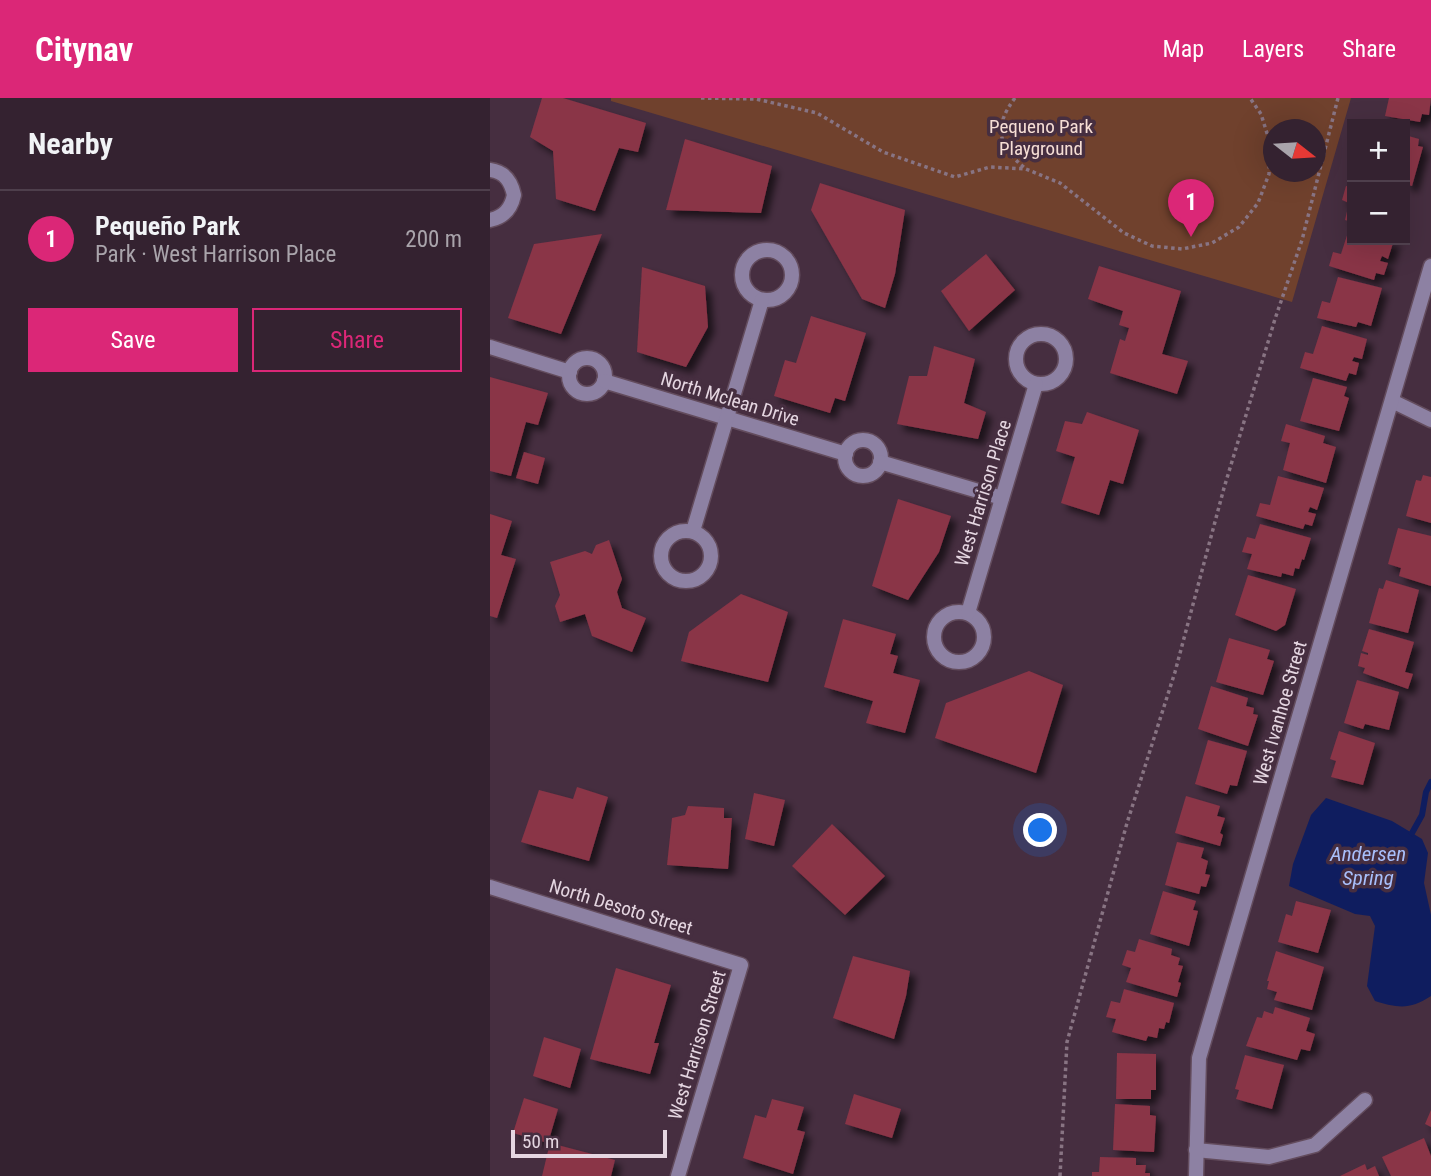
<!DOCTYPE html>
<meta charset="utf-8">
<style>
body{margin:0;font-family:"Roboto Condensed",sans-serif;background:#3f2f3c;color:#f1f3f6}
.controls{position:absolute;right:21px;top:21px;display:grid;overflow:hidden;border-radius:0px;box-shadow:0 7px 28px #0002}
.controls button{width:63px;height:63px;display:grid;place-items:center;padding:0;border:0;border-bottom:2px solid #4e3f4c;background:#342230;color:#f1f3f6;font:35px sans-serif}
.compass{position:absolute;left:773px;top:21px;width:63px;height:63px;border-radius:50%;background:#342230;box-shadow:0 7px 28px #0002;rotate:107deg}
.scale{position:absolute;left:21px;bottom:18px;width:156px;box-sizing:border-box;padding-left:7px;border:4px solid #e5d6e1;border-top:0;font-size:19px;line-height:24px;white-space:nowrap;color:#e5d6e1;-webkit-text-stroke:5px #462e40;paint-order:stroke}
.you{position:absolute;left:551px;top:733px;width:24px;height:24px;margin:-18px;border:5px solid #fff;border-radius:50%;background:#1a73e8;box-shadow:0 0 0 10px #1a73e833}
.badge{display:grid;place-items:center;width:46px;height:46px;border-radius:50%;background:#db2777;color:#fff;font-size:23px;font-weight:700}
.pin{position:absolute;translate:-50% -58px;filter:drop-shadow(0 2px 4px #0008)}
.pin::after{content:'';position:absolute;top:37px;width:24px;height:21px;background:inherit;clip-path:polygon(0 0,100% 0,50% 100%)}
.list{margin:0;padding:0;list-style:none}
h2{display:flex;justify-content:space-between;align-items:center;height:91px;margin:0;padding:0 28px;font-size:30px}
h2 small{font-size:23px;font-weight:400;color:#a9a4ab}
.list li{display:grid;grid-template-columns:46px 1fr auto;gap:21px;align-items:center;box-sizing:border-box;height:98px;padding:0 28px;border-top:2px solid #4e3f4c}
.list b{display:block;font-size:26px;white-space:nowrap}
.list p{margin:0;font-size:23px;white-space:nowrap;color:#a9a4ab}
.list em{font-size:23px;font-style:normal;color:#a9a4ab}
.actions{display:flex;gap:14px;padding:21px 28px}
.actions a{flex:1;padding:16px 0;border:2px solid #db2777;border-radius:0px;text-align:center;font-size:24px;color:#db2777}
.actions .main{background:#db2777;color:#fff}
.map{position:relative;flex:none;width:941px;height:1078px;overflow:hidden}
header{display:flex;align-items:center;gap:42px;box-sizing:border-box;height:98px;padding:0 35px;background:#db2777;color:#fff}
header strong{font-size:33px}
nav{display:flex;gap:38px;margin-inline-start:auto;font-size:24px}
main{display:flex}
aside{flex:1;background:#342230}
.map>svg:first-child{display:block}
.green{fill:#70412d;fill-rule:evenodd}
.water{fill:#0f1d5f}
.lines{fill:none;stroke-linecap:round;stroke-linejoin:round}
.stream{stroke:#0f1d5f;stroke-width:6}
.building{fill:#8a3447;filter:url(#shadow)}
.street-casing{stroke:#634c5d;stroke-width:17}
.path{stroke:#887483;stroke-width:3.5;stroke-dasharray:3.5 3.5;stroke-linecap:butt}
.street{stroke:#8d81a3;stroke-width:14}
.labels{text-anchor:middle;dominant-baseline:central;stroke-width:7;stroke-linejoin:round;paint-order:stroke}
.park-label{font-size:19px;fill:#f6ded5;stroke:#462e40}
.street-label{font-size:19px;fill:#e5d6e1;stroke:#462e40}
.water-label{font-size:21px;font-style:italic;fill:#a8bffb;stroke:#462e40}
</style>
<header>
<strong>Citynav</strong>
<nav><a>Map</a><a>Layers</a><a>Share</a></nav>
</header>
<main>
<aside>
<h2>Nearby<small></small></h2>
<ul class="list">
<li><span class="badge">1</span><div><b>Pequeño Park</b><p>Park · West Harrison Place</p></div><em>200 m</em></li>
</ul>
<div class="actions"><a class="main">Save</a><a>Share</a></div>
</aside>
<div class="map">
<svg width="941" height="1078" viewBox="0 0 941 1078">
<defs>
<filter id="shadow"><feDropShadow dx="6" dy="6" stdDeviation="3.5" flood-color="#0009"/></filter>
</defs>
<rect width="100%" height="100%" fill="#462e40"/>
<path class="green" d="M121 0H861L802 204 121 3ZM783 32H825V74H783Z"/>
<path class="water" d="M836 700 902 723 932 741 938 755 934 785 941 817V898C920 912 908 910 885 903L877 888 885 828 880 818 865 816 799 788 803 766 821 717Z"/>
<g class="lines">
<path class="stream" d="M922 735 932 717 936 694 941 684"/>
</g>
<g class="building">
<path d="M52 0H73L156 25 148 54 129 50 105 113 66 101 63 53 40 39Z"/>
<path d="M899 0H941L939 17 932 16 930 24 895 18Z"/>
<path d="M915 37 929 41 928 48 933 49 922 88 915 86Z"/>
<path d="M195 41 282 68 271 115 176 112Z"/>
<path d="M330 85 415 112 405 176 395 210 372 201 321 112Z"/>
<path d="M856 88 862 89V124L855 122 859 105 852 102Z"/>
<path d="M860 128H862V142H904L898 161 892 158 890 163 898 165 894 177 886 175 884 182 839 168 843 154 851 156Z"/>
<path d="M112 136 71 236 18 220 44 146Z"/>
<path d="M496 156 525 192 479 233 451 193Z"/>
<path d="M609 168 691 193 672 256 698 263 687 296 620 275 630 241 635 243 639 230 629 227 633 213 598 201Z"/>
<path d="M152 169 215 188 218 229 196 269 147 254Z"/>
<path d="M848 179 892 190 881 228 868 224 866 229 827 220 832 203 840 205Z"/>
<path d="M321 218 376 235 355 303 345 300 340 315 284 298 295 262 306 265Z"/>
<path d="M832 228 877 241 872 261 864 259 862 263 869 265 866 277 859 275 856 283 810 270 815 254 823 256Z"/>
<path d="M444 248 485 261 474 305 496 314 488 341 407 326 419 278H437Z"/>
<path d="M0 279 58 295 48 327 36 324 21 378 0 373Z"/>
<path d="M823 280 857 289 854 298 859 300 849 333 810 323Z"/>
<path d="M597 314 649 332 633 386 620 382 609 417 571 405 585 359 566 353 575 323 592 326Z"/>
<path d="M796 326 835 338 833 345 846 349 836 385 793 372 800 345 791 343Z"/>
<path d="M34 354 55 360 48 386 26 380Z"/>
<path d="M933 377 941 379V425L916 418 926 382 931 383Z"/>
<path d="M788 378 834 390 827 412 820 409 818 414 826 416 822 428 815 426 813 431 766 418 770 405 780 407Z"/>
<path d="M408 401 461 418 449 454 418 502 382 488Z"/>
<path d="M0 416 22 423 11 457 26 461 7 520 0 518Z"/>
<path d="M770 426 821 440 814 462 812 461 809 471 805 470 803 478 792 475 791 479 757 471 762 456 752 454 757 439 765 441Z"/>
<path d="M908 430 941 438V488L909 478 911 470 898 466Z"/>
<path d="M119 442 132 481 127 494 132 510 156 520 142 554 102 538 95 516 70 524 65 508 70 497 60 464 95 453 102 456 106 447Z"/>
<path d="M758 477 806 491 795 527 786 533 745 517Z"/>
<path d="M896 482 929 492 918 535 879 525 889 490 893 491Z"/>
<path d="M251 496 298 514 278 584 191 563 199 534Z"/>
<path d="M353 521 406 536 400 556 408 558 403 575 430 582 415 635 376 625 383 603 334 589Z"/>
<path d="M879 531 924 544 915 574 923 576 918 591 873 575 875 570 868 568 871 555 878 557V555L872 553Z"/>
<path d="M739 540 780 552 777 561 784 563 773 597 726 584Z"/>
<path d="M539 573 573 587 546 675 445 640 456 605Z"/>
<path d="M867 582 909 594 899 632 875 626 873 631 854 625Z"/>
<path d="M721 588 758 600 756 608 764 610 763 616 768 617 758 648 708 631Z"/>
<path d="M849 633 885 645 873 687 841 679 846 663 840 661Z"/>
<path d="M718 642 757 653 747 688 740 687 737 696 705 686Z"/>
<path d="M87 689 118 699 99 763 31 744 49 692 83 701Z"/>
<path d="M264 695 295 702 284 748 255 741Z"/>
<path d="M696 698 730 708 727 718 735 720 730 735 733 737 730 748 685 735Z"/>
<path d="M198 708 234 710V720H242L238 771 177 767 182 720 195 717Z"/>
<path d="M342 726 395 778 355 817 302 768Z"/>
<path d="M687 744 714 750 711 760 718 763 715 776 720 777 716 789 711 788 709 796 675 787Z"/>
<path d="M673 793 706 803 703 812 708 813 699 848 660 836Z"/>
<path d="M806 803 841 812 828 855 788 844 796 816 802 818Z"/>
<path d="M649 841 682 851 681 857 690 860 688 867 693 868 688 884 691 885 687 899 636 884 641 870 632 867 637 852 645 854Z"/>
<path d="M786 853 834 869 822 912 784 902 787 894 777 891 779 883H777Z"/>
<path d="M363 858 420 873 416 898 404 941 343 920Z"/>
<path d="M126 870 181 887 164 945H169L160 976 100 961Z"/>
<path d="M634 891 684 905 679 925 676 924 674 931 669 930 667 940 658 938 656 943 622 934 626 921 616 919 621 903 630 905Z"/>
<path d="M785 909 820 920 816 933 825 936 820 953 811 951 807 962 756 948 767 919 772 920 774 913 783 916Z"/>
<path d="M54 939 91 951 80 990 43 978Z"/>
<path d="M627 955 666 956V992H661V1001H626Z"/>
<path d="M755 957 794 967 782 1011 746 1001 749 992 745 991Z"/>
<path d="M364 996 411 1011 402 1040 355 1026Z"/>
<path d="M34 1000 68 1011 58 1045 23 1035Z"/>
<path d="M282 1001 314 1009 307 1032 315 1034 303 1076 253 1060 265 1017 276 1020Z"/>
<path d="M625 1006 660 1008V1017L666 1018 664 1054 623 1052Z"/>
<path d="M941 1012V1029L935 1026Z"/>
<path d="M934 1040 941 1058V1078H901L892 1059Z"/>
<path d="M60 1045 125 1062 121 1078H52Z"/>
<path d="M610 1059 646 1060V1067H656L655 1075H660V1078H602V1074H609Z"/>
<path d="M875 1066 877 1072 885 1068 889 1078H850Z"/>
</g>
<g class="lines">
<g class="street-casing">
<g id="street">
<path d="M0 72C15 74 21 83 24 97 21 111 14 119 0 122"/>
<circle cx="277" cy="177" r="25"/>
<circle cx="551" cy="261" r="25"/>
<path d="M0 249 80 274"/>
<circle cx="97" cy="278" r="18"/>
<path d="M114 283 356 356"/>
<path d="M902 303 941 322"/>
<circle cx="373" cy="360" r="18"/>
<path d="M390 364 512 400"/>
<circle cx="196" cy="458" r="25"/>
<path d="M203 433 272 202"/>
<circle cx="469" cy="539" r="25"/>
<path d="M478 515 546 286"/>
<path d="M0 789 251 867 188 1078"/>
<path d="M706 1052 779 1059 825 1047 875 1002"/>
<path d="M706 1078 709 960 941 168"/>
</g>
</g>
<g class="path">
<path d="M211 0 266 1 327 15 393 54 465 79 500 69 536 71 570 85 634 135 662 148 692 151 722 145 749 129 768 105 779 76 780 45 771 16 760 0"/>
<path d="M525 0C502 30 509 49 536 71"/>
<path d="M570 1078 577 944 637 725 685 574 734 390 785 221 812 142 848 0"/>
</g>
<use href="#street" class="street"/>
</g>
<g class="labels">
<g class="park-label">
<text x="551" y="28">Pequeno Park<tspan x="551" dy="22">Playground</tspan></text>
</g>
<g class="street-label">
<text transform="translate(240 301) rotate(17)">North Mclean Drive</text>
<text transform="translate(493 395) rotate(-73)">West Harrison Place</text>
<text transform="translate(790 615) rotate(-74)">West Ivanhoe Street</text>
<text transform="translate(131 809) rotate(17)">North Desoto Street</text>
<text transform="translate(207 947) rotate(-73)">West Harrison Street</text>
</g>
<g class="water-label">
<text x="878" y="756">Andersen<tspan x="878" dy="24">Spring</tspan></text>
</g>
</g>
</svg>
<div class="controls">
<button>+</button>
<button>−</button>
</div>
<svg class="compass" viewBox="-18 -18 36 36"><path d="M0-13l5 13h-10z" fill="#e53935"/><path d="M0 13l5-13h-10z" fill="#a9a4ab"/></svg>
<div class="scale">50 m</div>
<div class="you"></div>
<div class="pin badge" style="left:701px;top:139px">1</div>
</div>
</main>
